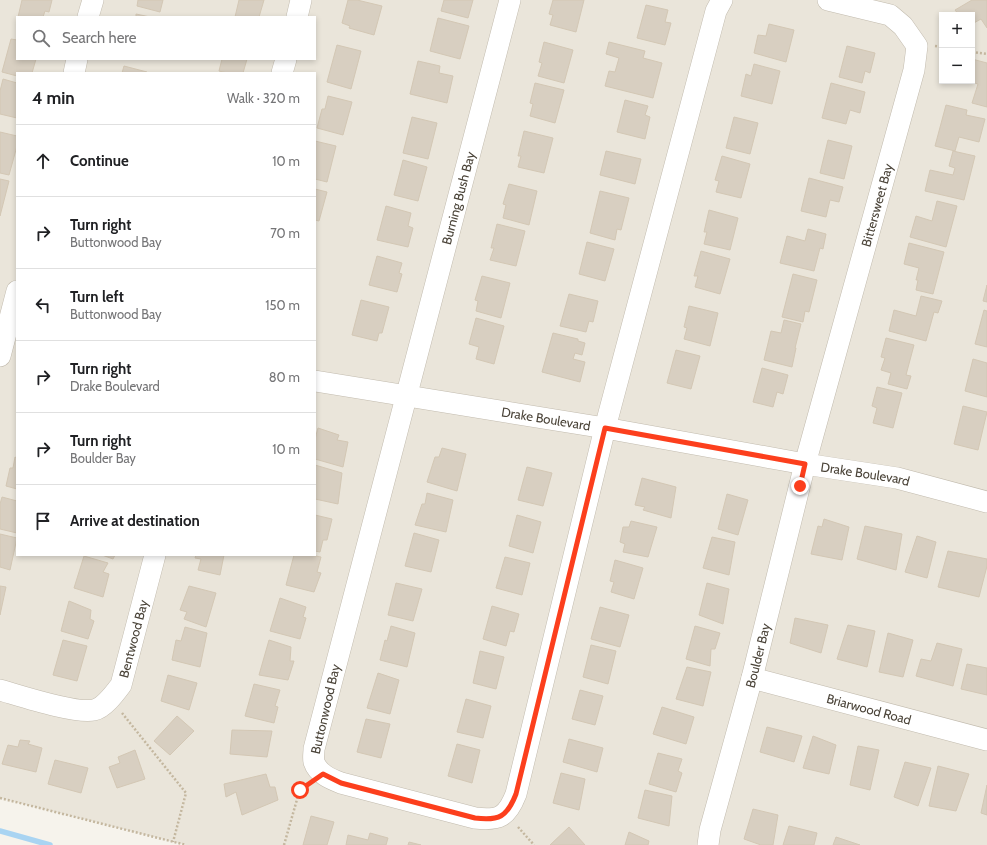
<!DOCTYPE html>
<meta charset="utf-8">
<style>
body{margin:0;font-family:Cabin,sans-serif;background:#f2f2f2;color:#202124}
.controls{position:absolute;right:12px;top:12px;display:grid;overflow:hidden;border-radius:0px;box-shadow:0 2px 6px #0003}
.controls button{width:36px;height:36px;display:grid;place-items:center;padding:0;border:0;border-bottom:1px solid #e0e0e0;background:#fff;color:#202124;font:20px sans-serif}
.stop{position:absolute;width:12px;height:12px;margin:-9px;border:3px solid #fc3f1d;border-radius:50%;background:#fff}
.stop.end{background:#fc3f1d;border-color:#fff;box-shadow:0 1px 4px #0008}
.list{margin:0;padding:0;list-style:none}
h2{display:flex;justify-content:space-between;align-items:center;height:52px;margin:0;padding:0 16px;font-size:17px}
h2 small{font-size:13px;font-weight:400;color:#757577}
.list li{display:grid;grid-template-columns:26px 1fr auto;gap:12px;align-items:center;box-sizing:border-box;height:72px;padding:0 16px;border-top:1px solid #e0e0e0}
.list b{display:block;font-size:15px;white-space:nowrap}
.list p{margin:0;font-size:13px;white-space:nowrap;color:#757577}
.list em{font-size:13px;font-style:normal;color:#757577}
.icon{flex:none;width:22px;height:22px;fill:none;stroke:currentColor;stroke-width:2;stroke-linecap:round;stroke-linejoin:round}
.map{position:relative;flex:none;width:987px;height:845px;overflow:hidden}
.search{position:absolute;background:#fff;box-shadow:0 2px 6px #0003;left:16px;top:16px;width:300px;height:44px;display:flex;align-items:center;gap:10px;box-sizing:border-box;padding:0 14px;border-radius:0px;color:#757577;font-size:15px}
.panel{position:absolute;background:#fff;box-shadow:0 2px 6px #0003;left:16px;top:72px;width:300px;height:484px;border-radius:0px}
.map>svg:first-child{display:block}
.residential{fill:#eae5da;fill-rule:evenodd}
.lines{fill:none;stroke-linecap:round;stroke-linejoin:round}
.stream{stroke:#a9d4f2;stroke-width:5.5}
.building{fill:#d8cfc1;stroke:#d3c7b4}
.minor-casing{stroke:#c2bbae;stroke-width:22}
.path{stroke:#c4b79f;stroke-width:2.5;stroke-dasharray:2 2;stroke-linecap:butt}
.minor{stroke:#fff;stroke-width:21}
.route{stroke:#fc3f1d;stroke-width:5}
.labels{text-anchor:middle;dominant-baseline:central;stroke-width:4;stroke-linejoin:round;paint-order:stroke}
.street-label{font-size:13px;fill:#4b4439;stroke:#fff}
</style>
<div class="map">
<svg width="987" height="845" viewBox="0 0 987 845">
<rect width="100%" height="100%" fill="#f6f3ec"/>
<path class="residential" d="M0 0H987V845H186L0 798ZM942 15H972V81H942ZM17 17H315V59H17ZM17 73H315V555H17Z"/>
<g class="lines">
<path class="stream" d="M0 831 50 845"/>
</g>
<g class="building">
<path d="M22 0H52L49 12 45 11 43 17H18Z"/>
<path d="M138 0H163L160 12 137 6Z"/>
<path d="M239 0H264L259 17H235Z"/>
<path d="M348 0H357L382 6 374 35 349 28 350 26 342 23Z"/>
<path d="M444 0H473L468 18 441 11Z"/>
<path d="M553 0H584L576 32 550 25 553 15 549 14Z"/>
<path d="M972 0H987V28L981 19 972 24V15H959L955 10Z"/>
<path d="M646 5 668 10 665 22 671 23 665 45 637 38Z"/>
<path d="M136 14 150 17H136Z"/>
<path d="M438 18 469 26 460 59 430 51Z"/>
<path d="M769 24 794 30 786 62 754 53 758 35 766 36Z"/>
<path d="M11 39 17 40V59H36L32 73H17V76L2 72Z"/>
<path d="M544 42 573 50 564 83 538 76 542 63 539 62Z"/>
<path d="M609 42 645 51 643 58 662 63 653 98 605 86 609 71 615 72 619 58 606 54Z"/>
<path d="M337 45 361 51 351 89 327 82Z"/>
<path d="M847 46 875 53 870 73 865 71 862 83 839 77Z"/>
<path d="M222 59H247L243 73H227L219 71Z"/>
<path d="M972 59 987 63V107L972 103 978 84 968 81H972Z"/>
<path d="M418 61 440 66 439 73 453 76 447 103 410 94Z"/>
<path d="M754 64 780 71 772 104 741 96 746 74 751 76Z"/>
<path d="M124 66 147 72V73H122Z"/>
<path d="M3 79 17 83V118L0 114V91Z"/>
<path d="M535 83 564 90 555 123 530 116 533 104 530 103Z"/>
<path d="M831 83 865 92 860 113 850 110 846 124 822 118Z"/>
<path d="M328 96 352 102 343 135 317 128 322 109H325Z"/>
<path d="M625 100 648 106 645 115 650 117 645 139 617 132Z"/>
<path d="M946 105 967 110 966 115 985 119 979 142 959 137 955 151 935 146Z"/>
<path d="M412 117 437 123 428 159 403 153Z"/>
<path d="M734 117 758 123 750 154 726 148Z"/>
<path d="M524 131 553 138 544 173 518 167 521 156H518Z"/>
<path d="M0 132 17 136V146L9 175 0 173Z"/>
<path d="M828 140 852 146 844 179 820 173Z"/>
<path d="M315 141 336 146 327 182 315 179Z"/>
<path d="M606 151 641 159 635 184 600 175Z"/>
<path d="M953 151 975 156 964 200 925 191 930 170 953 175 955 168 949 166Z"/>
<path d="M722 156 750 164 741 198 716 192 719 181 715 180Z"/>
<path d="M403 160 427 167 418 201 394 195Z"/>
<path d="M809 178 843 187 839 202 830 200 826 217 801 211Z"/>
<path d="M0 179 9 181 0 216Z"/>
<path d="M509 184 537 191 529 225 503 218 506 205 503 204Z"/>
<path d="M315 189 327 192 319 221 315 220Z"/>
<path d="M600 191 629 198 621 230 617 229 615 240 590 233Z"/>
<path d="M937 201 957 206 946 247 910 237 916 216 932 221Z"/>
<path d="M386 206 411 213 408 226 413 228 408 247 377 240Z"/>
<path d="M709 210 738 218 730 250 704 244 707 232H704Z"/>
<path d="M497 224 525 231 516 266 490 260 494 248H491Z"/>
<path d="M808 229 826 234 823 249 820 248 814 271 780 263 787 236 805 241Z"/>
<path d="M587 242 614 249 605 281 579 274Z"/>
<path d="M909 243 944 252 933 294 916 290 918 280H916L919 268 904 264Z"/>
<path d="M701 251 730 259 720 294 695 287 698 276H694Z"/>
<path d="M377 256 402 263 399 273 402 274 397 292 369 285Z"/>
<path d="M793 274 817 280 809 312 805 311 803 322 782 317Z"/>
<path d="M482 276 510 283 501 318 476 311 478 301 475 300Z"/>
<path d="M987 285V302L983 301Z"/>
<path d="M569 294 598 301 593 322 589 321 586 332 560 326Z"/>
<path d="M921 296 942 301 938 313 934 312 926 341 889 331 894 310 916 316Z"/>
<path d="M361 300 389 307 382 333H379L377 341 352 335Z"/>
<path d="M689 306 718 313 710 346 684 339 687 328 684 327Z"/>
<path d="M984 310 987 311V347L975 344Z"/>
<path d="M476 318 504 326 494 364 476 359 479 347 469 344Z"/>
<path d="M784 320 801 324 795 348H796L792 367 764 360 771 331 781 333Z"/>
<path d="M553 333 578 339V341L585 343 582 355 575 353 573 359 585 362 580 382 542 372Z"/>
<path d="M886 338 914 345 906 375 911 376 907 389 888 384 891 373 881 370 885 358 881 357Z"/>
<path d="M676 350 700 356 691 389 667 383Z"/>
<path d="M973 359 987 363V397L965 391Z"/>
<path d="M762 368 788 375 783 394 777 392 773 407 753 402Z"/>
<path d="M877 387 902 393 893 428 873 423 877 408 872 406Z"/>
<path d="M963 406 987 412 978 450 954 444Z"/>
<path d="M318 428 339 435 337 440 348 442 343 467 315 459V439Z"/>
<path d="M442 448 466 454 457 491 427 482 435 457H439Z"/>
<path d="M15 457 17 458V489L6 486 10 468H13Z"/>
<path d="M315 465 342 473 338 504 315 499Z"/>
<path d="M527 467 552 473 543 506 518 500Z"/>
<path d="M642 478 676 487 671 518 643 510 645 507 635 505Z"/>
<path d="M427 493 453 500 446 532 415 525 422 504H425Z"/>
<path d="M727 494 748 500 738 535 718 529Z"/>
<path d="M2 497 17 501V533L0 529V504Z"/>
<path d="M315 515 332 519 327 540H323L320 552 315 551Z"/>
<path d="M517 515 541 522 533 553 509 546Z"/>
<path d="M824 519 849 527 842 560 811 554 818 526 822 527Z"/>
<path d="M631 521 657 527 648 557 623 552 625 544 620 542 623 527H629Z"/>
<path d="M865 526 902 534 896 570 857 559Z"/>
<path d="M414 533 439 540 431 572 405 566Z"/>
<path d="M0 534 17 538 10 570 0 567Z"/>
<path d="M917 536 936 542 927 578 905 572Z"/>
<path d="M712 537 735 542 729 575 703 568Z"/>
<path d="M948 551 987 559V566L979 597 938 587Z"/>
<path d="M102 555H115L113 559Z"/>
<path d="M196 555H224L220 575 198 570 201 559 195 558Z"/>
<path d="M294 555H310L321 557 317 572 321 573 314 592 286 585Z"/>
<path d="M84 556 108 563 103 572 109 574 103 597 74 588Z"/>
<path d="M505 557 530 563 522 595 496 588Z"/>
<path d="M615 560 643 568 634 599 611 592 614 582 610 581Z"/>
<path d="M396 583 422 589 413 621 388 615Z"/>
<path d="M707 583 729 589 723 624 699 615Z"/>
<path d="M0 586 6 587 0 615Z"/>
<path d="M189 586 216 593 206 627 184 619 187 612 180 610Z"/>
<path d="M280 598 306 607 303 617 306 618 300 639 270 631Z"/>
<path d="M69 601 91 610 90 619 94 621 88 639 61 631Z"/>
<path d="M492 606 519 614 514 632 510 631 506 646 483 639Z"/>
<path d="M600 607 629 615 620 647 591 639Z"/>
<path d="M795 618 828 625 821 653 790 643Z"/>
<path d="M848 625 875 631 867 667 837 659Z"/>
<path d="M391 626 415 633 407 667 380 660 385 640 387 641Z"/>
<path d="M695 626 720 633 715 649H711L710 666 686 659Z"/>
<path d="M185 627 207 633 200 667 172 660 176 640 181 641Z"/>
<path d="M888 633 913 640 903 677 879 672Z"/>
<path d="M63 640 87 646 77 681 53 675Z"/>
<path d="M269 640 291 647 290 661H294L288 680 259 675Z"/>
<path d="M937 643 962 649 953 686 916 676 921 659 931 661Z"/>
<path d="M591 645 616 651 608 684 583 677Z"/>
<path d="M480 651 504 657 496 689 473 683Z"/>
<path d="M967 664 987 668V695L961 689Z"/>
<path d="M687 667 711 672 703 706 676 699Z"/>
<path d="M378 673 399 680 390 714 367 708Z"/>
<path d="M168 675 197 683 189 710 161 701Z"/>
<path d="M254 684 280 690 275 706 278 707 274 723 245 716Z"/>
<path d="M580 690 603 696 595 725 572 719Z"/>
<path d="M466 699 491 706 483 738 457 732Z"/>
<path d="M662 707 694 717 686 744 653 734Z"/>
<path d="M177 716 194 731 170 755 154 741Z"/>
<path d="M366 719 390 724 381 758 357 752Z"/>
<path d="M767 727 802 736 794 762 760 752Z"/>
<path d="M232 730 272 731 267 757 230 754Z"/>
<path d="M813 736 836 745 829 774 803 768Z"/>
<path d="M569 739 603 748 597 772 563 762Z"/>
<path d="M20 740 30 741 28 744 42 748 36 772 2 764 8 745 18 747Z"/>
<path d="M457 744 480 750 472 783 448 776Z"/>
<path d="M858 746 879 750 870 790 850 785Z"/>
<path d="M135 750 145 779 117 788 109 767 120 763 118 757Z"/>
<path d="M658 753 682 759 678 771 682 773 676 792 649 784Z"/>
<path d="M55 760 88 768 81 793 48 784Z"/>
<path d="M905 762 931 768 918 806 894 797Z"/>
<path d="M938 766 969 774 956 811 929 806Z"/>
<path d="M561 773 585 779 579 810 553 803Z"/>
<path d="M266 774 270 787H275L278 800 242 815 236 792 226 797 224 784Z"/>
<path d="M987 785V815L981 813Z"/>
<path d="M645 790 672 796 669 826 638 818Z"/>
<path d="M753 809 778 815 773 845H761L744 839Z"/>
<path d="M311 816 334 822 327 845H303Z"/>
<path d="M789 826 817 833 814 845H783Z"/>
<path d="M569 827 585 845H550Z"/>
<path d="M629 832 649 841 648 845H625Z"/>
<path d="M370 833 388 838 386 845H346L348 835 368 840Z"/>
<path d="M836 837 860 845H833Z"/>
<path d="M409 842 421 845H408Z"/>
</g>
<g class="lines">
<g class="minor-casing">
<g id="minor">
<path d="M510 0 314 749C314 753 313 758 314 762 318 774 331 779 341 783L475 818C499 821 507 817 516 794L605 428 716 11 722 0"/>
<path d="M88 17 93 0"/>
<path d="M297 17 301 0"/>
<path d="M74 73 77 59"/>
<path d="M282 73 286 59"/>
<path d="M0 356 17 291"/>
<path id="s1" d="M315 381 605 428 805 464 897 478 987 502"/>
<path id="s2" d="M752 678 987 740"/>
<path id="s3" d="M0 690C21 696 75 714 94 710 104 708 115 693 121 685L155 555"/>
<path id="s4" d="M708 845 710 830 752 678 805 464 914 70 917 46 903 26 890 15 828 0"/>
</g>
</g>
<g class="path">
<path d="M935 46 942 47"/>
<path d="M972 52 987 54"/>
<path d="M122 713 186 793 173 842"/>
<path d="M0 798 186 845"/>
<path d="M518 827 534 845"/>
<path d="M284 845 300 789 307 785"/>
</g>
<use href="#minor" class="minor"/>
</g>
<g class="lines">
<path class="route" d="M300 790 323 774 341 783 475 818C499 821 507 817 516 794L605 428 805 464 800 486"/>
</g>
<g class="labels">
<g class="street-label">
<text transform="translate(458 198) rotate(-75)">Burning Bush Bay</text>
<text stroke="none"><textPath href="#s4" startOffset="662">Bittersweet Bay</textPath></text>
<text stroke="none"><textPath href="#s1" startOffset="234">Drake Boulevard</textPath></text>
<text stroke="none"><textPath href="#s1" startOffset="558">Drake Boulevard</textPath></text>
<text stroke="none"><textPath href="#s3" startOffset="182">Bentwood Bay</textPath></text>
<text stroke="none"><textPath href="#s4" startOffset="196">Boulder Bay</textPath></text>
<text transform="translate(325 709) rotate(-77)">Buttonwood Bay</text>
<text stroke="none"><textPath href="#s2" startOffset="121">Briarwood Road</textPath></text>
</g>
</g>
</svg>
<div class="controls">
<button>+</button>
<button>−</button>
</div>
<div class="stop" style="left:300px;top:790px"></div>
<div class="stop end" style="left:800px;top:486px"></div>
<div class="search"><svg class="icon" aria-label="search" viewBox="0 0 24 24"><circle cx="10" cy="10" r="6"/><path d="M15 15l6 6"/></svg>Search here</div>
<section class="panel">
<h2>4 min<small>Walk · 320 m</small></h2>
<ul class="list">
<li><svg class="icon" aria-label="ahead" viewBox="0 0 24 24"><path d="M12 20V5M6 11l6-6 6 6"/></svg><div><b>Continue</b></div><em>10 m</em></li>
<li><svg class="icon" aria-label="right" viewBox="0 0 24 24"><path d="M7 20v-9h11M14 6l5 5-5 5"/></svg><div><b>Turn right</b><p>Buttonwood Bay</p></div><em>70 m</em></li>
<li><svg class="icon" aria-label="left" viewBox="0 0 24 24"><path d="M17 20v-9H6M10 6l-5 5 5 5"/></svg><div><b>Turn left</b><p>Buttonwood Bay</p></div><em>150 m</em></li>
<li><svg class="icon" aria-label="right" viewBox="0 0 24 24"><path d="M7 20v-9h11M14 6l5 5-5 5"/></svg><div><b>Turn right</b><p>Drake Boulevard</p></div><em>80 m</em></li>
<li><svg class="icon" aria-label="right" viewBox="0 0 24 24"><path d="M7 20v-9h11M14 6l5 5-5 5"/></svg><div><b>Turn right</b><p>Boulder Bay</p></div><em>10 m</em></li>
<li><svg class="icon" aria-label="arrive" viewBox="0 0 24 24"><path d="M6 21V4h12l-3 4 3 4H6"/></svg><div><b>Arrive at destination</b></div></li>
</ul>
</section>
</div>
